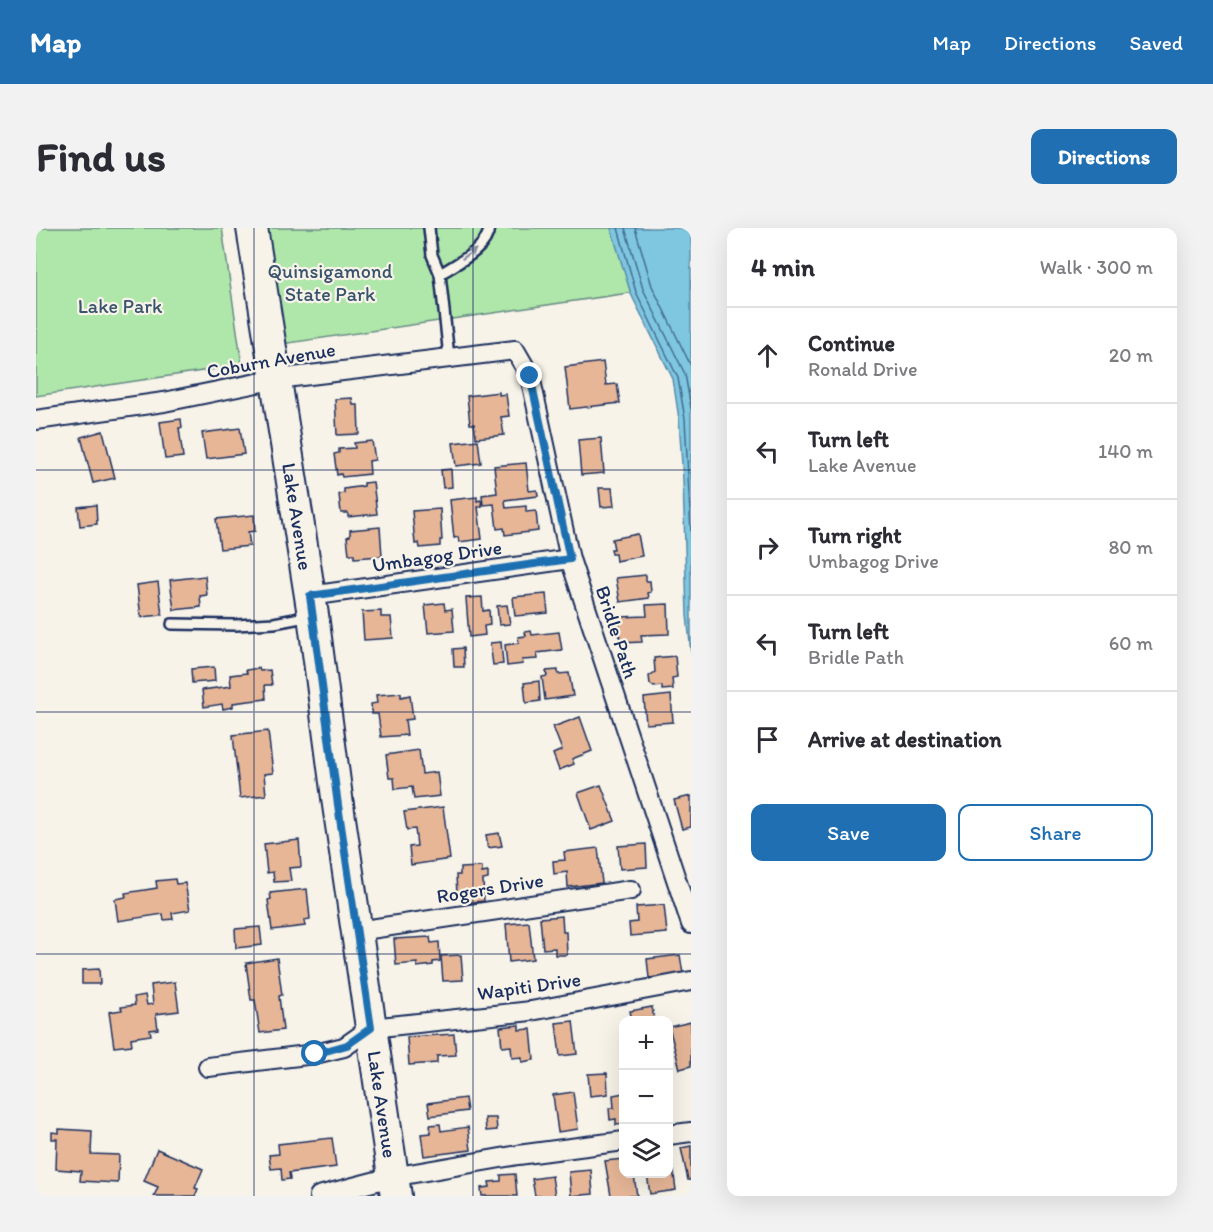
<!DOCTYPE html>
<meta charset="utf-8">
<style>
body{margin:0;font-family:Itim,sans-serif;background:#f2f2f3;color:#2b2b33}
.controls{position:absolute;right:18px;bottom:18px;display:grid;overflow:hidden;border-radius:12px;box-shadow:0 6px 24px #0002}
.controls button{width:54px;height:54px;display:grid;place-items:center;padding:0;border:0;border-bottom:2px solid #e1e1e2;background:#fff;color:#2b2b33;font:30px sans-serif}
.stop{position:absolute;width:18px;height:18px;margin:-14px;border:4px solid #1f6fb2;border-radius:50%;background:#fff}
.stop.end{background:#1f6fb2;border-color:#fff;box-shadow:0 2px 6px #0008}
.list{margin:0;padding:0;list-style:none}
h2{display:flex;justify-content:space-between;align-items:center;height:78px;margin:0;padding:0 24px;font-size:26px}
h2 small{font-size:20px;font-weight:400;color:#7c7c81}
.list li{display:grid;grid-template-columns:39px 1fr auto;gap:18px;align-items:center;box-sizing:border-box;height:96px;padding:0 24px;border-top:2px solid #e1e1e2}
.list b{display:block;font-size:22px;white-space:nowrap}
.list p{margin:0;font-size:20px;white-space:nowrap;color:#7c7c81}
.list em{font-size:20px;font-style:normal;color:#7c7c81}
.actions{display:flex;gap:12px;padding:18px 24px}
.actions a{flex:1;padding:14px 0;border:2px solid #1f6fb2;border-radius:12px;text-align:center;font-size:21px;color:#1f6fb2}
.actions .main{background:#1f6fb2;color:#fff}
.icon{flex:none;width:33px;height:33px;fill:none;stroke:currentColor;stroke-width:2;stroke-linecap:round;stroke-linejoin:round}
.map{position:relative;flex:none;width:655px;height:968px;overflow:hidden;border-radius:12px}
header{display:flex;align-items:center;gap:36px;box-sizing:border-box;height:84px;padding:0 30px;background:#1f6fb2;color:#fff}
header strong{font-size:28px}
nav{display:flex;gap:33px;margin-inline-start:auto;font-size:21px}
.intro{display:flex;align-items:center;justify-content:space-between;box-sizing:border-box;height:144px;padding:0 36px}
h1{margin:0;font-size:42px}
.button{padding:15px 27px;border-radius:12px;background:#1f6fb2;color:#fff;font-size:21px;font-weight:700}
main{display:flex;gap:36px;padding:0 36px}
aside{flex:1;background:#fff;border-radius:12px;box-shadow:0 6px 24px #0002}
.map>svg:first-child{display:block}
.green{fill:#afe6a9;stroke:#658a84;stroke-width:1.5}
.water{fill:#7fc7e0;stroke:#578aac;stroke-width:1.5}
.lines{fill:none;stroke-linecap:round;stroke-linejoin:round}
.shore{stroke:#436c92;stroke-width:1.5}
.building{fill:#e6b697;stroke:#1b2f5e;stroke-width:1.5}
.service-casing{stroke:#1b2f5e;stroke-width:14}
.minor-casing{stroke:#1b2f5e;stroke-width:22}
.primary-casing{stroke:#1b2f5e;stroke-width:34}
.service{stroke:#f7f3e8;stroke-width:9}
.minor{stroke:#f7f3e8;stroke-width:18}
.primary{stroke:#f7f3e8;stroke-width:30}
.oneway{fill:#8991a3}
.route{stroke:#1f6fb2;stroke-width:8}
.grid{fill:none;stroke:#1b2f5e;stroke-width:1.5;stroke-opacity:0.55}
.labels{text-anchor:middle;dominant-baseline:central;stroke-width:4.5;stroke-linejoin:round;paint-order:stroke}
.park-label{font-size:20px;fill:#39546d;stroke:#f7f3e8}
.street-label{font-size:20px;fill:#1b2f5e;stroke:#f7f3e8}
</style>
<header>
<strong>Map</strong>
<nav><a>Map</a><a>Directions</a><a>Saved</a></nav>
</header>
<div class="intro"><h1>Find us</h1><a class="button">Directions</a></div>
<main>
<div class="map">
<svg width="655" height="968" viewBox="0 0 655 968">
<rect width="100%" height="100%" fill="#f7f3e8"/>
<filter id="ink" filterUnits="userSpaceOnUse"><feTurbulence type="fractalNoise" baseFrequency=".0167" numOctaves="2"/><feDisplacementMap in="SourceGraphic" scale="12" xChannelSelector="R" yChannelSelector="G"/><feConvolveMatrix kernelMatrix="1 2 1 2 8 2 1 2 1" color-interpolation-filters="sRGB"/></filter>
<g filter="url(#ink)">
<g class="green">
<path d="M0 0H186L206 137 0 168Z"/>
<path d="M231 0H612L620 61 246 116Z"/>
</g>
<path class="water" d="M575 0H655V425L651 387 647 252 643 191 637 151 595 66Z"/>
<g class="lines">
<g class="shore">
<path d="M582 0 600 64 642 150 649 191 655 304"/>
<path d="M589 0 607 61 649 146 655 180"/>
<path d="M599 0 616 58 655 138"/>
</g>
</g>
<g class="building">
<path d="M567 134 570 157 581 156 584 175 534 181 529 139Z"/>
<path d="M463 164V167L470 166 473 188 465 189 468 207 440 210 438 196H434L431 168Z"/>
<path d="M316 170 317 177H322L323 206 301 207 299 171Z"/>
<path d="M145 191 146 200H143L147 229 129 231 124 194Z"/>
<path d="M204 200 208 226 170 231 166 205Z"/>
<path d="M67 203 79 250 57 255 45 209Z"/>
<path d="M565 210 568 245 545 247 542 212Z"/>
<path d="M442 212 445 235 420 238 417 215Z"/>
<path d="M336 213 339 232 333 233 334 246 306 249 305 246 301 247 298 226 303 225V221L319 220 318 215Z"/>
<path d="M490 235 493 263 501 262 502 268 469 272 470 280 490 278V284L500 283 502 303 469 307 468 300 461 301 458 276 447 277 446 267 461 265 458 238Z"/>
<path d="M415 241 416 259 407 260 405 242Z"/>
<path d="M337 254 341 286 312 289V285H305L303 266 308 265V261L328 258V255Z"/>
<path d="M563 260H576L578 278 565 279Z"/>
<path d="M441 269V273L445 272 446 279H442L446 311 423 314 422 309 418 310 414 272Z"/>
<path d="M60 277 61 296 44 298 42 279Z"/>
<path d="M404 281 406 312H404V318L384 320 383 315 379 316 376 283Z"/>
<path d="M218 287 219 303 212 304 214 318 184 321 180 291Z"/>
<path d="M344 299 346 328 318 330V326H313L311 309 314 308V302Z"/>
<path d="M602 306 606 328 580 333 579 326H576L575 321H578L576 311Z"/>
<path d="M610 347V353H614L615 364 612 365 613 370 584 374 580 350Z"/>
<path d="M169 348 171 367 164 368 165 379 138 382 134 352Z"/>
<path d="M122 354 126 387 105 389 101 357Z"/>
<path d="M510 366 512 385 479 388 477 369Z"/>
<path d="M446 369 447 383 453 382 454 397 448 398 449 407 433 409 430 370Z"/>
<path d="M408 375 409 382 416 381 418 403 392 405 389 377Z"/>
<path d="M632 376 633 406 605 407 606 414 584 415 583 389 611 388 610 377Z"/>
<path d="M471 377 474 396 463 397 461 378Z"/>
<path d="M345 383V389H355L357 410 328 412 326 384Z"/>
<path d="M495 403 496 407 523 404 526 422 501 425 502 431 486 432 487 436 471 438 469 417 483 415 482 409 490 408 489 404Z"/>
<path d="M465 414 467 436 457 437 454 415Z"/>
<path d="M427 420 428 439H418L417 421Z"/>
<path d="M639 428 641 449 636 450 637 461 626 462V458L618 459 614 456 613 448 619 444 618 430Z"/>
<path d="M178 439 179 453 156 455 155 441Z"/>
<path d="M223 440 224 443 234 442 236 457H229L230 471 197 475V479L187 481 186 476 168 479 166 462 195 458 194 447 211 445 210 442Z"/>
<path d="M522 442V446L533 445 537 468 509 472 506 449 511 448 510 443Z"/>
<path d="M503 453 504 473 490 475 488 455Z"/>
<path d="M365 465V469L374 467 377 491 369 492 371 507 345 509 342 486H336L335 476 341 475 340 467Z"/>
<path d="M635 467 637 494 610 496 608 470Z"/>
<path d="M544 489 556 523 536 531 538 536 523 542 517 526 526 522 517 499Z"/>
<path d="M232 503 237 545 228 546 230 567 204 570 197 507Z"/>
<path d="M383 522 386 546 401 544 404 568 378 571 376 559 359 561 358 550H353L350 527Z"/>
<path d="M565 557 579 593 555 602 542 565Z"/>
<path d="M655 568V599L646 601 638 572Z"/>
<path d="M407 579 414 631 375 637 373 619 381 618 379 601 371 602 368 584Z"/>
<path d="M463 605 466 618 452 620 450 607Z"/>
<path d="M263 612 265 639 253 640 255 653 238 654 237 644 231 645 228 616Z"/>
<path d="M610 616 611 639 584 641 582 618Z"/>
<path d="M562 620 566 655 532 659 531 644 518 646 517 633 529 632 528 624Z"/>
<path d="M446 639V645L452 644V651L447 652 448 673 426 675V667H421L420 647H424V640Z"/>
<path d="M139 651 140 656 149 655 154 682 136 685 137 691 128 692 127 686 82 693 79 671 90 669 89 665 121 660 120 653Z"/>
<path d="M271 661 274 691 268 692 269 698 236 702 232 672 235 671 234 665Z"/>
<path d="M628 677 631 705 594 708 593 695 601 694 600 679Z"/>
<path d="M526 688 527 704H530L531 727H519V720L507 721 504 690Z"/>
<path d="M493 694 497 731 473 734 470 696Z"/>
<path d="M224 699 226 717 200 720 199 701Z"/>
<path d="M394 709 395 715 403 714 404 733 397 734V737L381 739V735L360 737 358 711Z"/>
<path d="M425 727 427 752 407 753 405 728Z"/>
<path d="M644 727 647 746 613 750 611 731Z"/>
<path d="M241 730 246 767 243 768 247 802 224 805 219 772H215L210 735Z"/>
<path d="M63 741 64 756H46V742Z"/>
<path d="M139 754 143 783 120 786 122 801 114 802 115 807 95 810 96 817 78 819 73 784 86 782 85 779 99 777 98 769 109 767 111 777 117 776 115 757Z"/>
<path d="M616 779 618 792H596L594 783Z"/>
<path d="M537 793 541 826 524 828 520 795Z"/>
<path d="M655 794V838L644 841 633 799Z"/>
<path d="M483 797V802L495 801 498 832 486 834V829L476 830 475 818 466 819 464 799Z"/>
<path d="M418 806 420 827 401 828V835L373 837 371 809Z"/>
<path d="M571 845 572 866 554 868 552 846Z"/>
<path d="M537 864 542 901 522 904 517 867Z"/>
<path d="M588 865V896L580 897V891L574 892 573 880H578L577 867Z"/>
<path d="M429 870 431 883 394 888 392 875Z"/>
<path d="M449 890H460L461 902 450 903Z"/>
<path d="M404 896 405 903 432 899 435 922 388 928 385 906 395 905 394 897Z"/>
<path d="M23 901 56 903 55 926 83 927 82 955 44 953 45 943 20 941 21 911H16V904L23 905Z"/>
<path d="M296 910 300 939 253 945 254 951 246 952 245 940 235 941 233 927 243 926 242 916Z"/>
<path d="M655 918V952H652L645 920Z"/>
<path d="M121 921 167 941 159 960 162 961 159 968H118L122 959 108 953Z"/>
<path d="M588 931V946L598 947 601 968H575L569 933Z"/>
<path d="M632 936 633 941 637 940 640 962 614 966 611 946H632Z"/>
<path d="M555 942 557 966 535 968 533 944Z"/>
<path d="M479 946 481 968H446L445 960 454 959 453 954 465 953V947Z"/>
<path d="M516 948 519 968H499L496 951Z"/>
</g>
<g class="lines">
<g class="service-casing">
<g id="service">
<path d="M393 0 396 27 404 46 413 129"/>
<path d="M404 46C421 35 451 22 453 0"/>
<path d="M136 396 200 397 238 395 275 388"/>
</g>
</g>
<g class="minor-casing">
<g id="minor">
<path d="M0 192 128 174 241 151 479 122 494 148 534 331 655 696"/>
<path d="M274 368 534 331"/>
<path d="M321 703 595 662"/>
<path d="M172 839 279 826 308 819 335 800 495 783 655 753"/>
<path d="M632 907 655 904"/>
<path d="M283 968 356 949 482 927 588 913"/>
</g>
</g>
<g class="primary-casing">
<g id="primary">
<path id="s1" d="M216 0 277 387 302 577 360 968"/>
</g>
</g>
<use href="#service" class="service"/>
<use href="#minor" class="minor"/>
<use href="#primary" class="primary"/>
</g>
<defs><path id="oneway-solid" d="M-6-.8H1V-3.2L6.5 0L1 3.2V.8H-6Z" transform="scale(1.5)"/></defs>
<use class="oneway" href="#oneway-solid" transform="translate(433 26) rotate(-35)"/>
</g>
<g class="lines" filter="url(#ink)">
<path class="route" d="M279 826 311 817 335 800 302 577 274 368 534 331 494 148"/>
</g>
<path class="grid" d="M218 0V968M437 0V968M0 242H655M0 484H655M0 726H655"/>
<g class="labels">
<g class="park-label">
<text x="294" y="43">Quinsigamond<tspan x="294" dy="23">State Park</tspan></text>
<text x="84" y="78">Lake Park</text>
</g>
<g class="street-label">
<text transform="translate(235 132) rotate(-10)">Coburn Avenue</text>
<text stroke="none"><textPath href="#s1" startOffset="292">Lake Avenue</textPath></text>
<text transform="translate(401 328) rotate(-8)">Umbagog Drive</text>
<text transform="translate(581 404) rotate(72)">Bridle Path</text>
<text transform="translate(454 660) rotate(-9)">Rogers Drive</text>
<text transform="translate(493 758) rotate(-8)">Wapiti Drive</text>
<text stroke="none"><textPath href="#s1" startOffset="886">Lake Avenue</textPath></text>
</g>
</g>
</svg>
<div class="controls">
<button>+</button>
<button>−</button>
<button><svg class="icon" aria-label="layers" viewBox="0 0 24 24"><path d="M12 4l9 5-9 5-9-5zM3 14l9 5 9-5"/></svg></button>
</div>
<div class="stop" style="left:279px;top:826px"></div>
<div class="stop end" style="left:494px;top:148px"></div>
</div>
<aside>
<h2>4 min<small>Walk · 300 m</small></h2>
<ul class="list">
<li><svg class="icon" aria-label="ahead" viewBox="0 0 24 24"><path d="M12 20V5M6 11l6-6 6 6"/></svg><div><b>Continue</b><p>Ronald Drive</p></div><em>20 m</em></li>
<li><svg class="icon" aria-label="left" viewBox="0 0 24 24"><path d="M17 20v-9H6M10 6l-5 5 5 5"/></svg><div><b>Turn left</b><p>Lake Avenue</p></div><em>140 m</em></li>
<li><svg class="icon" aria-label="right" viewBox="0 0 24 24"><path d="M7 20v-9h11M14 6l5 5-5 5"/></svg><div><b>Turn right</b><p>Umbagog Drive</p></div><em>80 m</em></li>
<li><svg class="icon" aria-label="left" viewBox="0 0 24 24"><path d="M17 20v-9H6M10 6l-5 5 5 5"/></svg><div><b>Turn left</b><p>Bridle Path</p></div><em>60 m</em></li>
<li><svg class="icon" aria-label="arrive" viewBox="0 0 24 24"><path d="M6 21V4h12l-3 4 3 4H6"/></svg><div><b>Arrive at destination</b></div></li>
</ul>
<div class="actions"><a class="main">Save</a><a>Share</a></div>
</aside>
</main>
